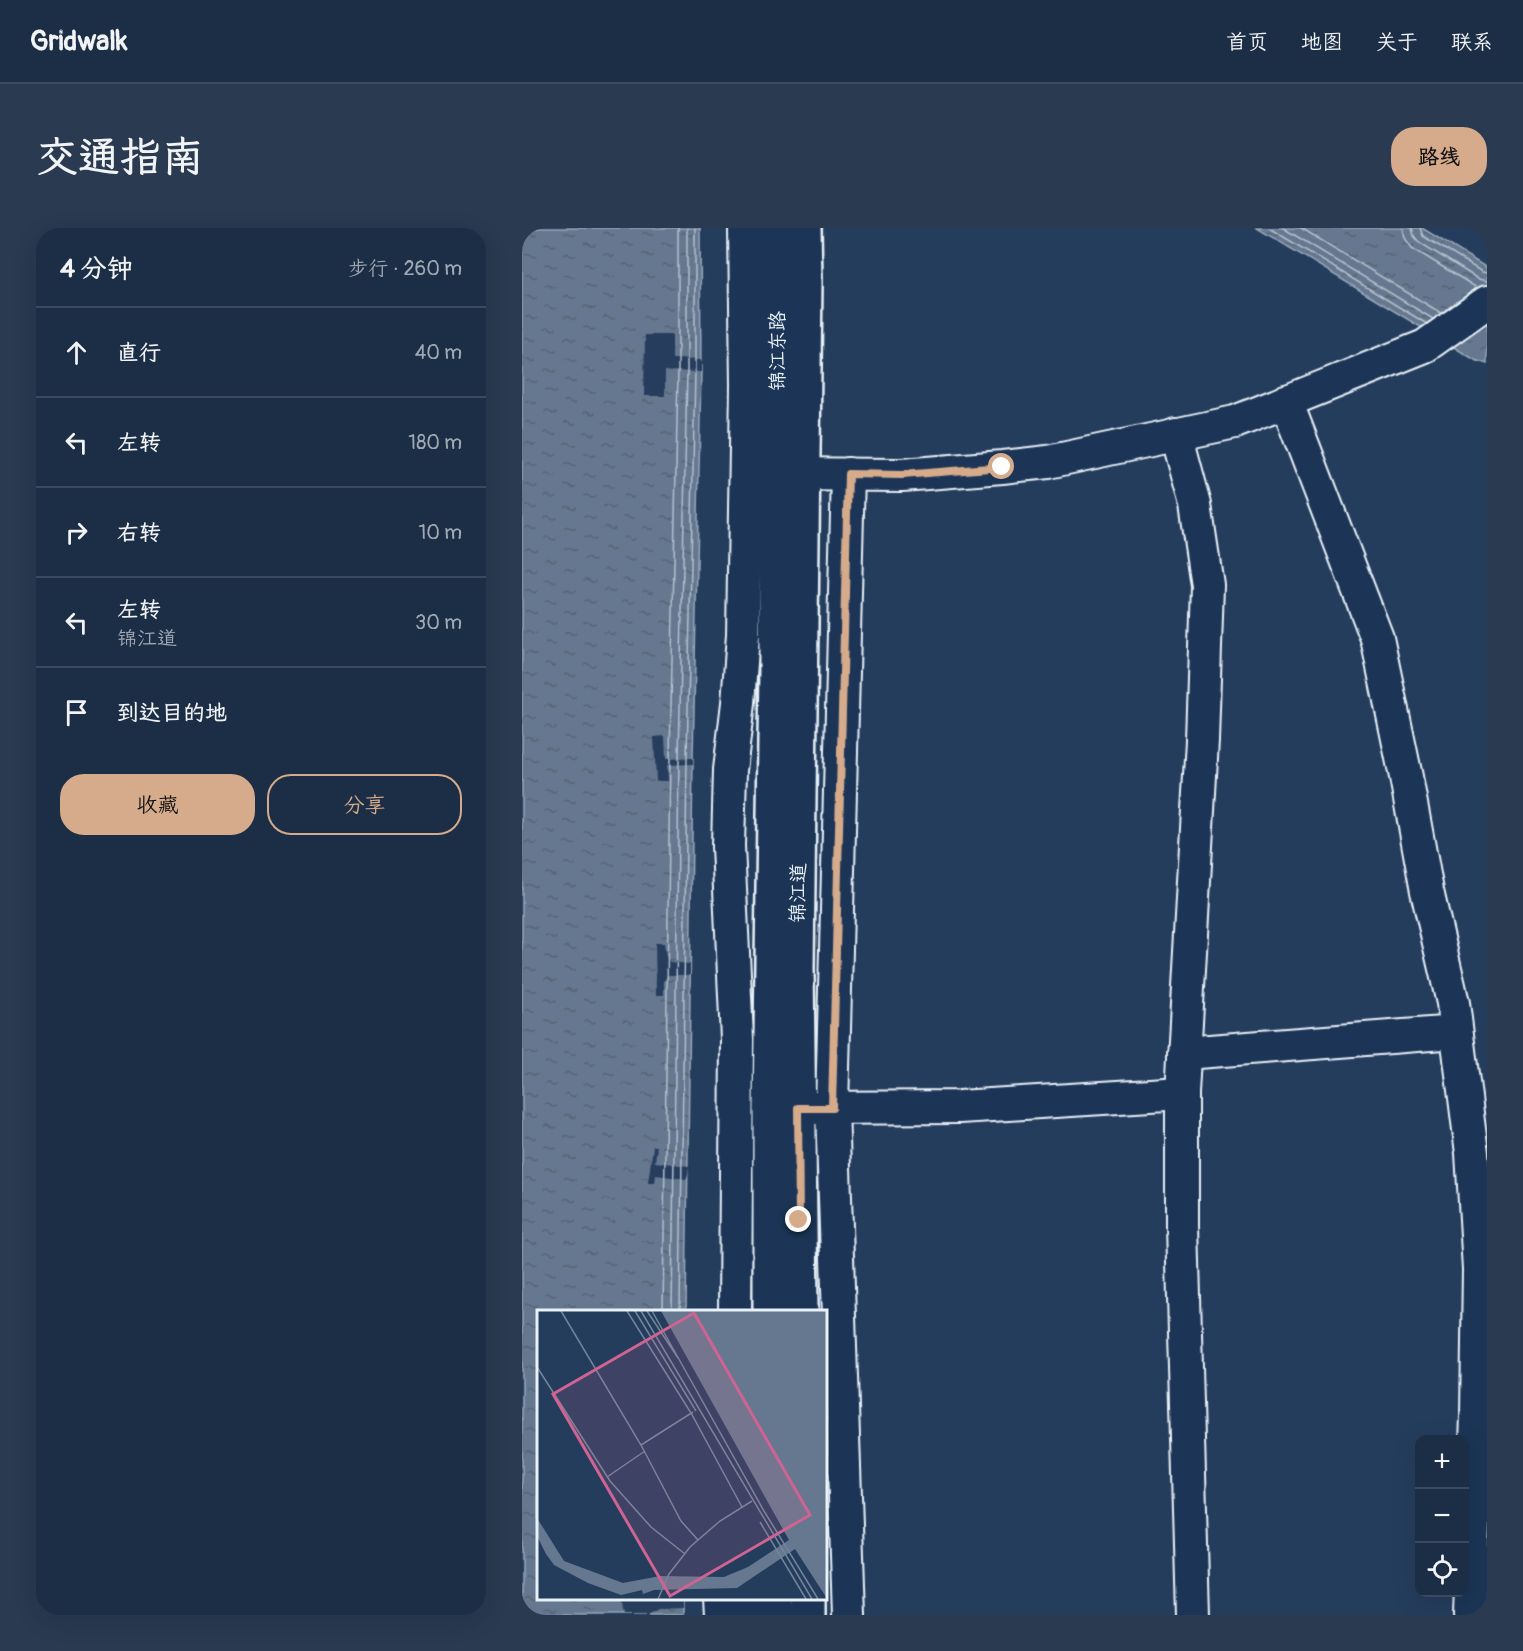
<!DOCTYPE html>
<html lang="zh">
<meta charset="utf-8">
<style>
body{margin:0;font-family:Pangolin,"LXGW WenKai TC",sans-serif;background:#293a51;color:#f1f3f6}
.controls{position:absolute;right:18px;bottom:18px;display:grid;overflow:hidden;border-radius:12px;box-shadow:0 6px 24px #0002}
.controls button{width:54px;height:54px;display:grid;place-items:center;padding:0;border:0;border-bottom:2px solid #3a4a5f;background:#1c2e46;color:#f1f3f6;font:30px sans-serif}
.stop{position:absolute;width:18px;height:18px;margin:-14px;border:4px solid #d6ab8b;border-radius:50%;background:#fff}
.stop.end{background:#d6ab8b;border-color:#fff;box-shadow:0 2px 6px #0008}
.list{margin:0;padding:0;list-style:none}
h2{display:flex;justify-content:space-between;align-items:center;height:78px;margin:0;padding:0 24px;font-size:26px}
h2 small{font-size:20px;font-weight:400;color:#a0a8b3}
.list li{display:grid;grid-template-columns:39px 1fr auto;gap:18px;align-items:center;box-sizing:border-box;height:90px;padding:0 24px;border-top:2px solid #3a4a5f}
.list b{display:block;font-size:22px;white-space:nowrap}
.list p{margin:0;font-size:20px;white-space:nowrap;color:#a0a8b3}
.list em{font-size:20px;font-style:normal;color:#a0a8b3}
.actions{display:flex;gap:12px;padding:18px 24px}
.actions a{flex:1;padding:14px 0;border:2px solid #d6ab8b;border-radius:24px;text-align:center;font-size:21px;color:#d6ab8b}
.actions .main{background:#d6ab8b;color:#111}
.icon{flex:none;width:33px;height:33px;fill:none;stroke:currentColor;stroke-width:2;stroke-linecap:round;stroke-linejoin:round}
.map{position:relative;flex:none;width:965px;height:1387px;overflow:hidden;border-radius:24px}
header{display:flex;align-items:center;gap:36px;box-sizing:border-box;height:84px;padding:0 30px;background:#1c2e46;border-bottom:2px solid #3a4a5f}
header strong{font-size:28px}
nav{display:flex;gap:33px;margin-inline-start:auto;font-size:21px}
.intro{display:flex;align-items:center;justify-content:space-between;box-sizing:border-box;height:144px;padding:0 36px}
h1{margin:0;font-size:42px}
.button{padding:15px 27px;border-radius:24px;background:#d6ab8b;color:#111;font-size:21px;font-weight:700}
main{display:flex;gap:36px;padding:0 36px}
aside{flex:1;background:#1c2e46;border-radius:24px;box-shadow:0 6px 24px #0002}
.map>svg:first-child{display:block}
.water{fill:url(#water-ripples);stroke:#99a8ba;stroke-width:1.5}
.pier{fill:#253d5d}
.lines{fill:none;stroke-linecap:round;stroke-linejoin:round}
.shore{stroke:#b4c1ce;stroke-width:1.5}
.minor-casing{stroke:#e8f1f8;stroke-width:36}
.major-casing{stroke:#e8f1f8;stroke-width:38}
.minor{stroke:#1d3557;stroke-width:32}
.major{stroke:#1d3557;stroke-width:33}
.route{stroke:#d6ab8b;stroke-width:8}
.labels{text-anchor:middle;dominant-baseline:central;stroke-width:5;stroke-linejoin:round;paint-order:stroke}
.street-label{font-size:20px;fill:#e8f1f8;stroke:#1d3557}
.inset-road{fill:none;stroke:#73859b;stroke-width:1.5}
.view{fill:#cf6492;fill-opacity:0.15;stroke:#cf6492;stroke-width:3}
.inset-edge{fill:none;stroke:#e8f1f8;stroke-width:3}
</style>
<header>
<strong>Gridwalk</strong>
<nav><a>首页</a><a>地图</a><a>关于</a><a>联系</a></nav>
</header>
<div class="intro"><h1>交通指南</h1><a class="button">路线</a></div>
<main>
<aside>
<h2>4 分钟<small>步行 · 260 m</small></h2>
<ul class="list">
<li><svg class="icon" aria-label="ahead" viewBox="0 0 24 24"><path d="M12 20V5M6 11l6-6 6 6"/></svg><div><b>直行</b></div><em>40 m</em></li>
<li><svg class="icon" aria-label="left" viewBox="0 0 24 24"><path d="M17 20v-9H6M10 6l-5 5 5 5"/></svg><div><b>左转</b></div><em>180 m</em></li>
<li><svg class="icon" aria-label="right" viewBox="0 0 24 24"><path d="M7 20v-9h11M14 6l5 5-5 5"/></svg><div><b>右转</b></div><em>10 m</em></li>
<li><svg class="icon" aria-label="left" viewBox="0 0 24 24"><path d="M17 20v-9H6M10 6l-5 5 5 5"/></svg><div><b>左转</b><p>锦江道</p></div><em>30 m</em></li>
<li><svg class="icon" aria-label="arrive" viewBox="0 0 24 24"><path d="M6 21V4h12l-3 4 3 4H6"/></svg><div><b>到达目的地</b></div></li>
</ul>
<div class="actions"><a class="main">收藏</a><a>分享</a></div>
</aside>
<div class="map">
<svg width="965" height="1387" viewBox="0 0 965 1387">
<defs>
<pattern id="water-ripples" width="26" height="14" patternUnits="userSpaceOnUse" patternTransform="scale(1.5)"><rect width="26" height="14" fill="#657890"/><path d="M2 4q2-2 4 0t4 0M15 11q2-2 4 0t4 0" fill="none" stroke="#576270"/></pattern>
</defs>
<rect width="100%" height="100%" fill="#253d5d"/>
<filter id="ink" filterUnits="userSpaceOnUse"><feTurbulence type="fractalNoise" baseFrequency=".0167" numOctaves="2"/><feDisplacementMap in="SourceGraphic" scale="12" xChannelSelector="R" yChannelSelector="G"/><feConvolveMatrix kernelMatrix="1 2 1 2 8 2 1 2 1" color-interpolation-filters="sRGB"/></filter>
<g filter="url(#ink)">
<g class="water">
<path d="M0 0H178L179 144 171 530 164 1084H16V1370L161 1371V1387H0Z"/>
<path d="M735 0H900L965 40V136L953 132Z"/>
</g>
<g class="pier">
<path d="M123 107H150V131L179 132V144L143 143V168H122Z"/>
<path d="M143 508 144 531 171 530V536L145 537 146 553H134L132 509Z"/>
<path d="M133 715H142L144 729 148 734 168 736V747H147L144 749 142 753V767H134Z"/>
<path d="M131 918H135L133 934 167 938 165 951 134 947 133 955H126Z"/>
<path d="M99 1371H161V1380L136 1381 126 1387H102Z"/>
</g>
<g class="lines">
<g class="shore">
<path d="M747 0 905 96"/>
<path d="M761 0 911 91"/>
<path d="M779 0 919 85"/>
<path d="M881 0 883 10 890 20 955 60"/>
<path d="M890 0 892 8 897 14 956 51 965 53"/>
<path d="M898 0 901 8 960 44 965 45"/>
<path d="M141 1084 148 529 156 144V0"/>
<path d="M150 1084 157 530 165 144V0"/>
<path d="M158 1084 165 530 173 144V0"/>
</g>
<g class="minor-casing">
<g id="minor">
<path d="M764 173 855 410 884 549 905 663 931 775 950 925 957 1041 955 1187 948 1387"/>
<path d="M654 206 673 277 685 357 680 512 660 865V998L671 1387"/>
<path d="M255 246 380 247 480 239 526 234 713 194 903 118 965 74"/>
<path d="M326 246 310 880 327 1387"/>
<path d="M662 825 934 804"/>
<path d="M289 880 437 879 660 865"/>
<path d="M213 1084 215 811 206 618 208 542 216 475 221 407 225 157 223 0"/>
<path d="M198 1370 199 1387"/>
</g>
</g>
<g class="major-casing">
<g id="major">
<path d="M248 1084V881L254 441V0"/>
<path d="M279 1084 275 740 283 53 282 0"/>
<path d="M223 1370 224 1387"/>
<path d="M253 1370 254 1387"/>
<path d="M286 1370V1387"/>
</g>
</g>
<use href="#minor" class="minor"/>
<use href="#major" class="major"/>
</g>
</g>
<g class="lines" filter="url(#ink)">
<path class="route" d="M277 992 276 880H310L326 246 380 247 480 239"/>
</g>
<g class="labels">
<g class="street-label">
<text transform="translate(255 123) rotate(-90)">锦江东路</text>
<text transform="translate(276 665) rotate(-89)">锦江道</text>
</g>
</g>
<g transform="translate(15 1082)">
<rect width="290" height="290" fill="#253d5d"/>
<path d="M124 1H289V287L258 239 200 278 117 280 106 284 105 280 84 285 51 273 17 255 9 244 0 226V208L27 251 86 273 123 266 187 267 211 257 252 230Z" fill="#657890"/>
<path class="inset-road" d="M24 1 104 135 144 211 161 230M90 1 154 103 205 197M98 1 159 101M104 1 275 289M110 1 141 48M115 1 227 201 281 289M0 57 73 171 114 217 148 244M104 135 156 102M70 167 108 141M223 212 269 289M121 289 132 264 153 237 183 211 215 191"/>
<path class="view" d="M157 3 273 205 133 286 16 84Z"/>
<rect width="290" height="290" class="inset-edge"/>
</g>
</svg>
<div class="controls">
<button>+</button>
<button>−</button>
<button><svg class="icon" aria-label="locate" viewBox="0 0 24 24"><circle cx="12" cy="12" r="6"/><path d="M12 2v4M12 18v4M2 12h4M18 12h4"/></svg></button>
</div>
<div class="stop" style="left:480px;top:239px"></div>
<div class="stop end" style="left:277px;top:992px"></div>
</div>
</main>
